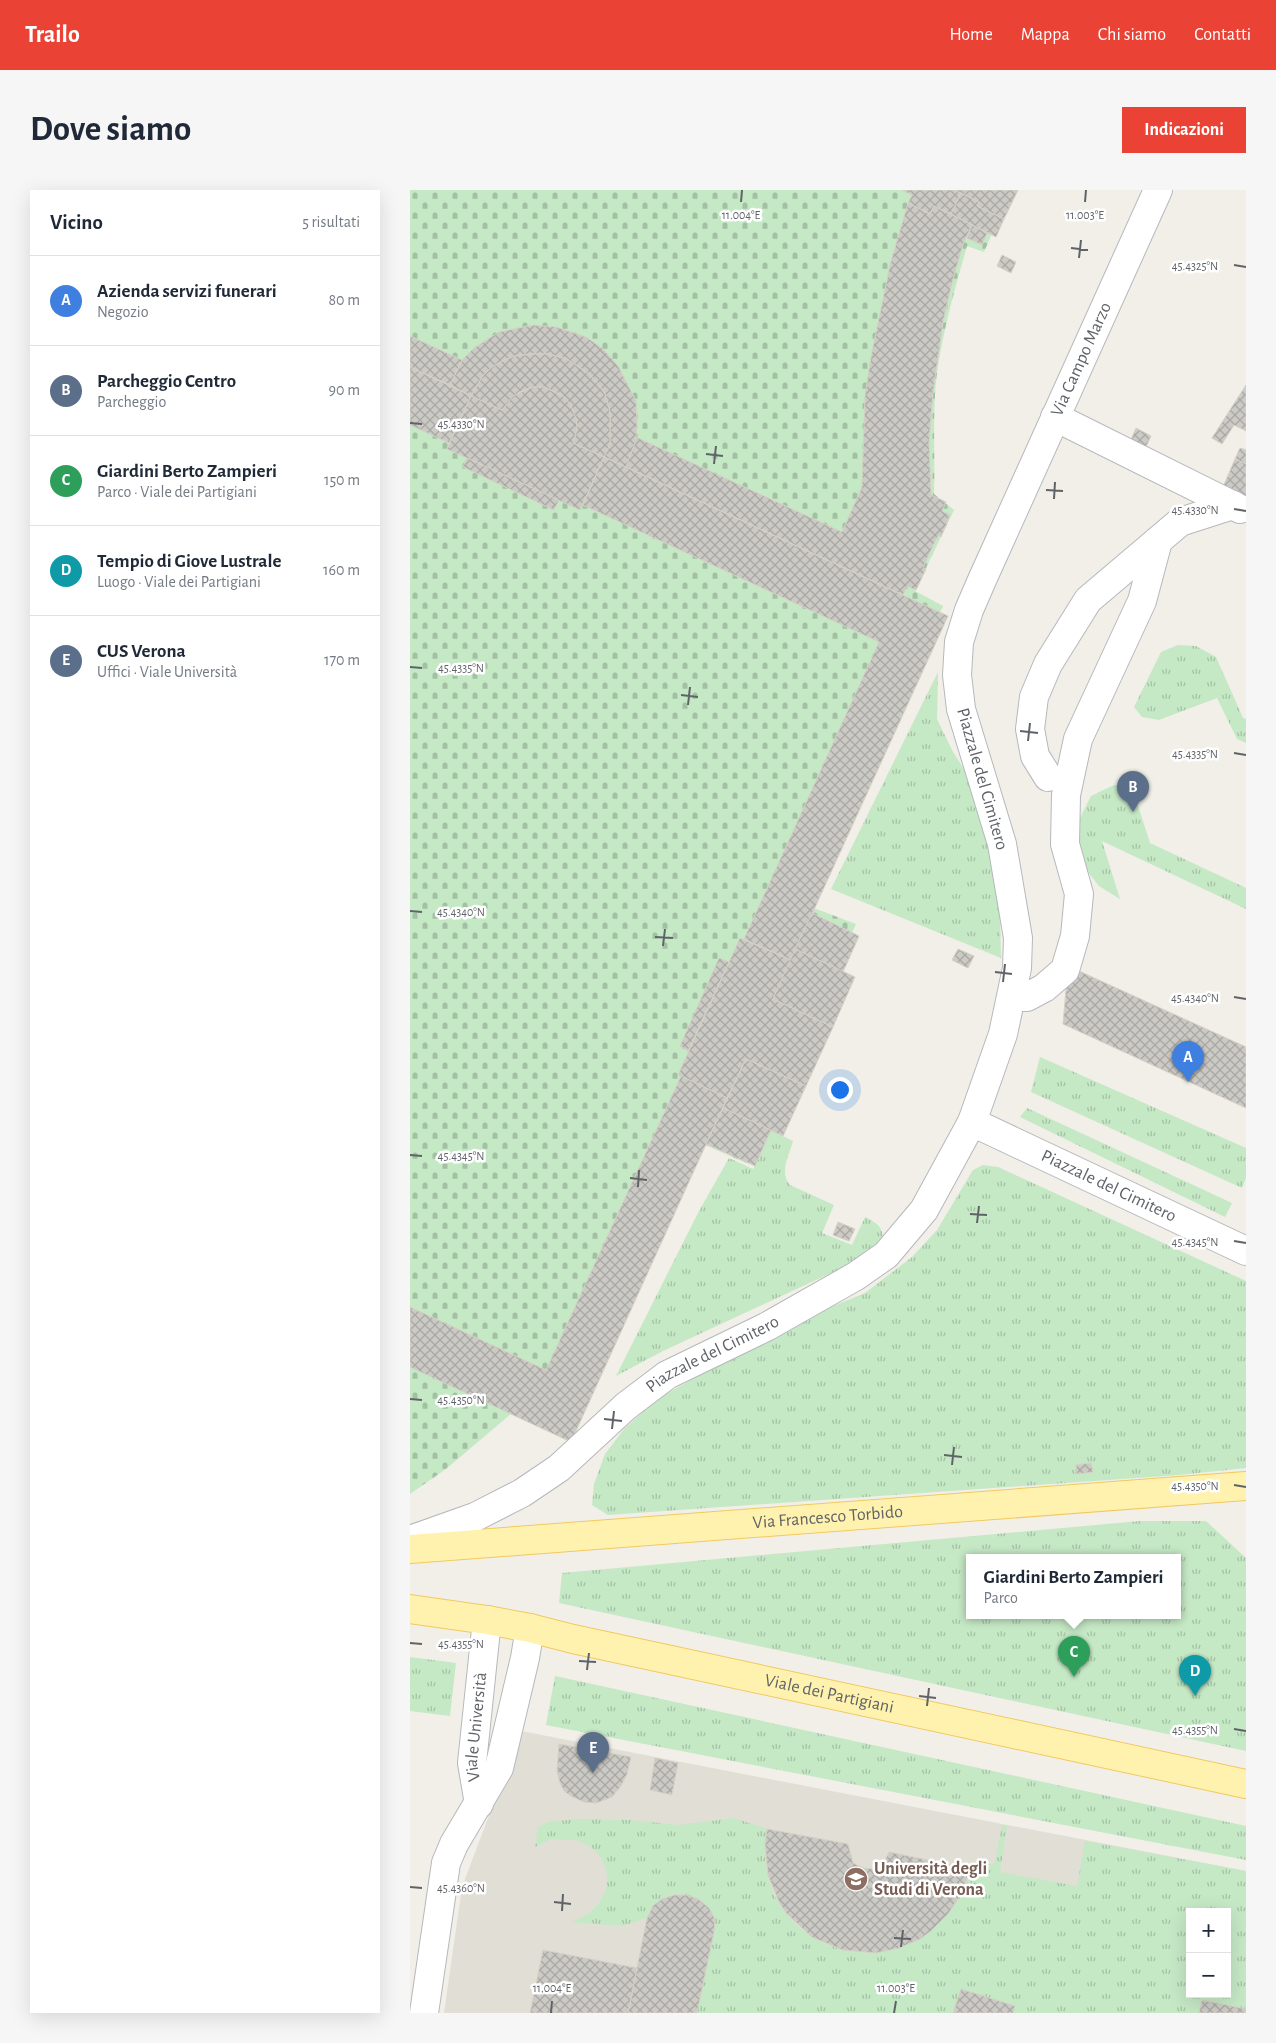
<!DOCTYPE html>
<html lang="it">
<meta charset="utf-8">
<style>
body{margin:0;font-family:"Alegreya Sans",sans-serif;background:#f6f6f7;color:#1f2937}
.controls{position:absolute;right:15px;bottom:15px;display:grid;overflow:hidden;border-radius:0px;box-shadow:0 5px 20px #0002}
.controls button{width:45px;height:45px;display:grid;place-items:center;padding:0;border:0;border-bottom:1px solid #e0e1e3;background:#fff;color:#1f2937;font:25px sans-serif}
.you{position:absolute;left:429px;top:899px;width:18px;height:18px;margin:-12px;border:4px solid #fff;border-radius:50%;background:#1a73e8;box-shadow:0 0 0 8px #1a73e833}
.badge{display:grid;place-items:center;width:32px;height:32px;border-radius:50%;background:#ea4335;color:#fff;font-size:16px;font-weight:700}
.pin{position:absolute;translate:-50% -41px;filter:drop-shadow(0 1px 2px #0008)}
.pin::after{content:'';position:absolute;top:26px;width:18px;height:15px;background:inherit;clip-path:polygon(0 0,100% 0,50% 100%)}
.popup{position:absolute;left:556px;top:1364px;width:215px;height:65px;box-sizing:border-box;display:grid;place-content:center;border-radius:0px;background:#fff;filter:drop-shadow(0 1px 4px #0005);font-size:16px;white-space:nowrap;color:#747a83}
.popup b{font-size:19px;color:#1f2937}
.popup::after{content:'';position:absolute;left:50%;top:100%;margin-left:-10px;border:10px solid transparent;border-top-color:#fff}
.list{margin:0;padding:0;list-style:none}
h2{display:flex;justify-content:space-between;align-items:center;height:65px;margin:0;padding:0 20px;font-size:21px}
h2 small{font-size:16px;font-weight:400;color:#747a83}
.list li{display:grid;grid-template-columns:32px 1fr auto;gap:15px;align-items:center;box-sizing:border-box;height:90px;padding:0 20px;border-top:1px solid #e0e1e3}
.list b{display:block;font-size:19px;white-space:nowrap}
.list p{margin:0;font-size:16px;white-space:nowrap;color:#747a83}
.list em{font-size:16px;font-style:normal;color:#747a83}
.map{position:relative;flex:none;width:836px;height:1823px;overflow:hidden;border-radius:0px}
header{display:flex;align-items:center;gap:30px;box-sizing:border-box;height:70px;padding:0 25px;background:#ea4335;color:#fff}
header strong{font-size:24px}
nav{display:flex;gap:28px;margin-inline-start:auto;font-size:18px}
.intro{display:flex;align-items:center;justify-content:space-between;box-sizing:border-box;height:120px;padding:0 30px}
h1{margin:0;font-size:35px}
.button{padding:12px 22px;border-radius:0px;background:#ea4335;color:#fff;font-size:18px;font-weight:700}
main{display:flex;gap:30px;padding:0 30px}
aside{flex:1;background:#fff;border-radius:0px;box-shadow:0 5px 20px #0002}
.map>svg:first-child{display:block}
.education{fill:#e1ded6;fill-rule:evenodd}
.grass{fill:url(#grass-tufts);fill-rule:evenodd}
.cemetery{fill:url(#cemetery-stones)}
.building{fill:url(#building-cross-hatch);stroke:#d6d1c6}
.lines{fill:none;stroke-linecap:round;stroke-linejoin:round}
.minor-casing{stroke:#b5b8bc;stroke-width:30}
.major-casing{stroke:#f2c960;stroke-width:30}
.minor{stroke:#fff;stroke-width:28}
.major{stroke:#fff2af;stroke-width:28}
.ticks{fill:none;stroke:#5f6368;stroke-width:2}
.labels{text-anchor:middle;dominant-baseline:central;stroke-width:5;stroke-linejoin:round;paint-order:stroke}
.street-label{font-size:18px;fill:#5f6368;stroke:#fff}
.education-label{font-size:18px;font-weight:bold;fill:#785e54;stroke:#fff;text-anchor:start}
.ticks-label{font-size:12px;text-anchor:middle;fill:#5f6368;stroke:#fff;stroke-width:5;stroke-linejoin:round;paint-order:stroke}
</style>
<header>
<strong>Trailo</strong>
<nav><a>Home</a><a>Mappa</a><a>Chi siamo</a><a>Contatti</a></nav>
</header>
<div class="intro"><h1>Dove siamo</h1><a class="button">Indicazioni</a></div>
<main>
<aside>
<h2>Vicino<small>5 risultati</small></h2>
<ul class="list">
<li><span class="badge" style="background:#3f7fe0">A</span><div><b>Azienda servizi funerari</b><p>Negozio</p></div><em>80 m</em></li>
<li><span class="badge" style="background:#5c6f8a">B</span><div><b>Parcheggio Centro</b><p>Parcheggio</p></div><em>90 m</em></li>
<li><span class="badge" style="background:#2e9e5b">C</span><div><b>Giardini Berto Zampieri</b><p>Parco · Viale dei Partigiani</p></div><em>150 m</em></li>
<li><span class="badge" style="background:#0f9aa8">D</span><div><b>Tempio di Giove Lustrale</b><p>Luogo · Viale dei Partigiani</p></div><em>160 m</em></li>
<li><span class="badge" style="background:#5c6f8a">E</span><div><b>CUS Verona</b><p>Uffici · Viale Università</p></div><em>170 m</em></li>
</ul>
</aside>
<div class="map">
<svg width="836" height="1823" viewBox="0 0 836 1823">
<defs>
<pattern id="grass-tufts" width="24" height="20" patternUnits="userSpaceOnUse" patternTransform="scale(1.25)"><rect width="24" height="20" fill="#c5e8c5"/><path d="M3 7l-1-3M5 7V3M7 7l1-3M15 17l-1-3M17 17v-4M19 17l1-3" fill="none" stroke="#a3c0a4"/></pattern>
<pattern id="cemetery-stones" width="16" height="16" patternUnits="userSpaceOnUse" patternTransform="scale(1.25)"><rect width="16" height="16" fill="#c5e8c5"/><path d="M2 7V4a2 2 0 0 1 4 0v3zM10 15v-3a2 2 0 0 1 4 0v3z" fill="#a3c0a4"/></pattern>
<pattern id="building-cross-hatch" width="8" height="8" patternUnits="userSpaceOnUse" patternTransform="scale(1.25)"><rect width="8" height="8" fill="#cccac5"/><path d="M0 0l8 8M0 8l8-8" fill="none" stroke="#a9a8a4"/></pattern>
</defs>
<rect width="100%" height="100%" fill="#f1efe8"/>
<path class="education" d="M111 1541 836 1681V1823H34L52 1697ZM780 1722H817V1804H780Z"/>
<g class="grass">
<path d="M768 455 786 456 806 467 833 528 836 529V553L827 549 807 508 749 530 732 527 724 517 751 462Z"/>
<path d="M528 482 527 529 543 562 568 601 585 675 590 730 591 768 421 699Z"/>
<path d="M704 595 722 597 740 653 836 698V719L692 651 710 709 689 696 677 681 668 653 670 628 681 606Z"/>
<path d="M630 867 836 958V988L832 998 621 902Z"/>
<path d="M617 918 822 1013 815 1027 610 927Z"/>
<path d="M361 940 383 951C379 966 369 982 380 995L424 1015 412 1043 442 1055 455 1027C476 1037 478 1047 462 1064L253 1161 206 1186 289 1021 319 968 343 979Z"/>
<path d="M573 975 588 977 836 1091V1278L769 1285 198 1325 182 1315 184 1294 195 1264 214 1239 247 1209 387 1131 455 1103 502 1067 527 1040 563 980Z"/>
<path d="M730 1331H796L836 1368V1561L149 1413 152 1383ZM560 1368H768V1426H560Z"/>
<path d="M0 1467 46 1473 40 1526 0 1521Z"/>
<path d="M145 1486 836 1636V1670L136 1535Z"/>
<path d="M324 1628 357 1639C334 1768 517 1818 560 1679L585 1673 592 1635 597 1636 590 1682 667 1696 675 1651 836 1681V1819L792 1810 789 1823H603L605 1816 551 1799 543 1823H287L304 1742 305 1729C298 1723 284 1708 276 1705 259 1699 244 1714 237 1728L213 1736 160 1732C203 1721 212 1668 169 1651 165 1649 159 1650 154 1650 151 1650 146 1649 143 1649 137 1650 130 1655 125 1657L128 1637 138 1632 167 1629 220 1630 269 1635ZM780 1722H817V1804H780Z"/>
</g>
<path class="cemetery" d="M0 0H601L574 62 557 56C544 102 528 157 525 205 523 238 525 271 524 304L544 320 505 401 533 416 396 715 446 734 336 973 291 953 154 1244 102 1223 36 1279 0 1304Z"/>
<g class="building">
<path d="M492 0H544L551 3 541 24 524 16 520 24 498 13 502 5Z"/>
<path d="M544 0H608L594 29 567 16 569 12Z"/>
<path d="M551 3 569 12 567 16 594 29 586 47 541 24Z"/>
<path d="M498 13 520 24 524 16 562 35 553 54 542 93 533 132 523 202 519 252 521 305 536 312 532 321 540 325 531 347 528 345 520 362 513 378 516 379 506 400 497 396 493 405 216 277 226 247 432 342 452 297 455 206 461 167 480 75Z"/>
<path d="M562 35 577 43 572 55 557 48Z"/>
<path d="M592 65 606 72 601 83 587 76Z"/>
<path d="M123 135 146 137 176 147 193 159 208 176 226 211 227 237 225 253 216 277 194 267 200 254V222L195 204 179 184 157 169 138 164H121L105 166 92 171 82 177 72 187 61 206 40 195 52 170 64 158 89 142Z"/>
<path d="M0 146 52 170 40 195 0 177Z"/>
<path d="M121 164H138L157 169 179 184 189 195 195 204 200 222V254L194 267 163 253 167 239 163 221 153 206 143 201 134 197H123L109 202 92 220 61 206 72 187 82 177 92 171 105 166Z"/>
<path d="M0 177 61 206 39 253 0 235Z"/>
<path d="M836 195V241L824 235 812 254 802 248Z"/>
<path d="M123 197H134L153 206 160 214 166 228 167 239 163 253 194 267 170 320 37 259 61 206 92 220 103 206Z"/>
<path d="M726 238 741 246 735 259 720 252Z"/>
<path d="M830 258 836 260V274L825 269Z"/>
<path d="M194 267 538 426 381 770 334 749 469 452 173 315Z"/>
<path d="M57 268 149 310 144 320 53 277Z"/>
<path d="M825 269 836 274V308L813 297Z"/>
<path d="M402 723 449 746 433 782 385 759Z"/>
<path d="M330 748 381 770 363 809 423 837 396 896 336 869 317 908 268 885Z"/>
<path d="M385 759 445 787 423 837 363 809Z"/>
<path d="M548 759 564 766 558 778 542 770Z"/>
<path d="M309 768 319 772 278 861 270 856Z"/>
<path d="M658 776 836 857V918L653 834Z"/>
<path d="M336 869 396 896 373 946 313 918Z"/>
<path d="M271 886 317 908 161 1252 0 1177V1117L136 1180Z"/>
<path d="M313 918 361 940 345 976 296 954Z"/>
<path d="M428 1032 445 1039 439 1051 423 1045Z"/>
<path d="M681 1273 683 1282 667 1284 666 1275Z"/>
<path d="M149 1554 221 1567 217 1584 211 1596 202 1607 186 1613 174 1612 161 1606 154 1601 150 1593 147 1581Z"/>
<path d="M245 1568 268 1573 262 1605 240 1600Z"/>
<path d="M357 1639 438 1654 443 1673 453 1678 466 1679 472 1676 479 1662 560 1679 552 1703 538 1724 521 1741 510 1749 489 1758 466 1763 433 1760 402 1747 377 1724 370 1714 358 1685 355 1654Z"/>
<path d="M264 1705H277L288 1709 299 1718 305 1729 304 1742 287 1823H218L237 1728 243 1716 252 1709Z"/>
<path d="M133 1760 227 1778 218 1823H120Z"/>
<path d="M551 1799 605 1816 603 1823H543Z"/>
<path d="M792 1810 836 1819V1823H789Z"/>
</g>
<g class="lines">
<g class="minor-casing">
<g id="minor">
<path d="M645 227 830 319"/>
<path d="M638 587 625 566 620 539 624 507 638 474 678 410 770 332 823 315"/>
<path d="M602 807H617L634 798 655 780 665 746 669 704 655 654 656 605 668 549 732 411 748 351"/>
<path id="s1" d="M562 932 836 1061"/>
<path id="s2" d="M0 1350 65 1327 112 1303 149 1278 216 1216 257 1185 356 1137 446 1086 476 1065 514 1020 562 932 593 844 607 778 608 748 592 654 551 519 547 485 549 452 559 420 572 390 748 0"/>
<path id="s3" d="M69 1614 62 1573 77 1430"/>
<path d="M14 1823 36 1673 44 1654 89 1578 115 1468 120 1438"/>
</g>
</g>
<g class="major-casing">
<g id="major">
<path id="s4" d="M0 1359 836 1296"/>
<path id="s5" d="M0 1419 77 1430 120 1438 163 1449 836 1594"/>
</g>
</g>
<use href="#minor" class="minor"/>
<use href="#major" class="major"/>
</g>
<path class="ticks" d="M331 12 332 0M675 12 676 0M661 58 678 60M669 68 671 50M824 75 836 77M0 233 12 234M296 264 313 266M304 274 306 256M636 300 653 301M644 309 645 292M824 319 836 321M0 477 12 478M271 505 288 507M278 515 280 497M610 541 628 543M618 551 620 533M824 563 836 565M0 721 12 722M245 747 263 748M253 756 255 739M585 782 602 784M593 792 595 774M824 807 836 809M0 965 12 966M220 988 237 990M228 997 229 980M560 1024 577 1025M567 1033 569 1016M824 1051 836 1053M0 1209 12 1210M194 1229 212 1231M202 1239 204 1221M534 1265 552 1267M542 1275 544 1257M824 1295 836 1297M0 1453 12 1454M169 1471 186 1472M177 1480 179 1463M509 1506 526 1508M517 1516 519 1498M824 1539 836 1541M0 1697 12 1698M144 1712 161 1714M152 1721 153 1704M484 1748 501 1749M491 1757 493 1740M141 1823 142 1811M484 1823 486 1811"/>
<defs>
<g id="university-disc" transform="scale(1.25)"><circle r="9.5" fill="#8d6e63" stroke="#fff"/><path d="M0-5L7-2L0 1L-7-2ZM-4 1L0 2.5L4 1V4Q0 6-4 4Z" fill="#fff"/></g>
</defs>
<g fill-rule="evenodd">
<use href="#university-disc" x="446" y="1689"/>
</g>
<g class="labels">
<g class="street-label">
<text stroke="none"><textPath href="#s2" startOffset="1521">Via Campo Marzo</textPath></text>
<text transform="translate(572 589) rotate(74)">Piazzale del Cimitero</text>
<text stroke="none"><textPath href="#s1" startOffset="151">Piazzale del Cimitero</textPath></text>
<text stroke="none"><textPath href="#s2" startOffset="359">Piazzale del Cimitero</textPath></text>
<text stroke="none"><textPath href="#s4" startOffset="419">Via Francesco Torbido</textPath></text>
<text stroke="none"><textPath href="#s5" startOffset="428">Viale dei Partigiani</textPath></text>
<text stroke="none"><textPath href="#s3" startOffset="78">Viale Università</textPath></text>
</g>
<g class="education-label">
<text x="464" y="1679">Università degli<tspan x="464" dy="21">Studi di Verona</tspan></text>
</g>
</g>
<g class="ticks-label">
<text x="331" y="29">11.004°E</text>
<text x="675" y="29">11.003°E</text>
<text x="785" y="80">45.4325°N</text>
<text x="51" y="238">45.4330°N</text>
<text x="785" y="324">45.4330°N</text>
<text x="51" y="482">45.4335°N</text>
<text x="785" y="568">45.4335°N</text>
<text x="51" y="726">45.4340°N</text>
<text x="785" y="812">45.4340°N</text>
<text x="51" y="970">45.4345°N</text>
<text x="785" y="1056">45.4345°N</text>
<text x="51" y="1214">45.4350°N</text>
<text x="785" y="1300">45.4350°N</text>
<text x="51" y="1458">45.4355°N</text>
<text x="785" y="1544">45.4355°N</text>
<text x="51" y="1702">45.4360°N</text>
<text x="142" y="1802">11.004°E</text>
<text x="486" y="1802">11.003°E</text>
</g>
</svg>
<div class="controls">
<button>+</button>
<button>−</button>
</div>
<div class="you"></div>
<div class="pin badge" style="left:778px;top:892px;background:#3f7fe0">A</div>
<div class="pin badge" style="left:723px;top:622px;background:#5c6f8a">B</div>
<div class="pin badge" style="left:664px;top:1487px;background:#2e9e5b">C</div>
<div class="popup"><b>Giardini Berto Zampieri</b>Parco</div>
<div class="pin badge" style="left:785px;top:1506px;background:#0f9aa8">D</div>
<div class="pin badge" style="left:183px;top:1583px;background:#5c6f8a">E</div>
</div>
</main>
